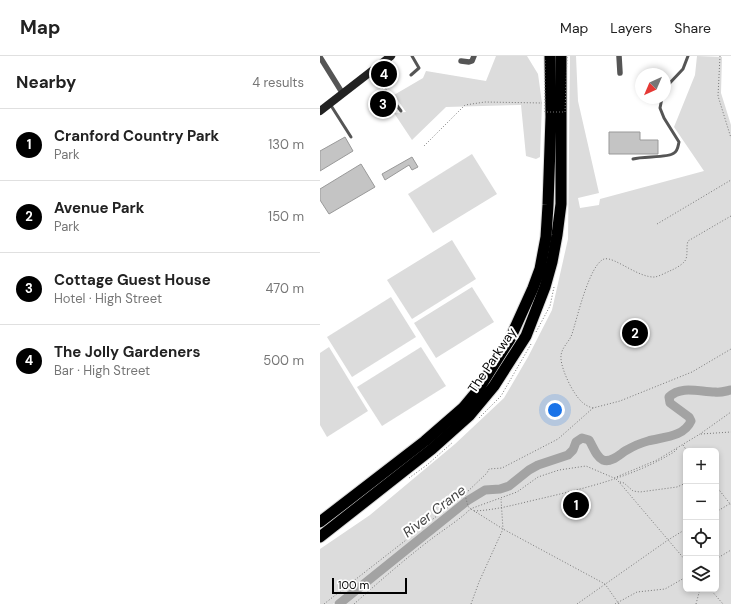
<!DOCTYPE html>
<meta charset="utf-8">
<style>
body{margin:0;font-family:"DM Sans",sans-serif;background:#f2f2f2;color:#222}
.controls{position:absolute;right:12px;bottom:12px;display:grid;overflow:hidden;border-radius:6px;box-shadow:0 2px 6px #0003}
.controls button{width:36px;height:36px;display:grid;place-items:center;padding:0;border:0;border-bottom:1px solid #e0e0e0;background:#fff;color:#222;font:20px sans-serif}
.compass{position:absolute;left:315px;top:12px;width:36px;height:36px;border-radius:50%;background:#fff;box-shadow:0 2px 6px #0003;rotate:224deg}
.scale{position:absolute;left:12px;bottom:10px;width:75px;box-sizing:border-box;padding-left:4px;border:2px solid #000;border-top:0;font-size:11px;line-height:14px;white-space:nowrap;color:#000;-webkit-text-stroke:3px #fff;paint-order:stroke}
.you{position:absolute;left:235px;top:354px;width:14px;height:14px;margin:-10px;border:3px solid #fff;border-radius:50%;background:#1a73e8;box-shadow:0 0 0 6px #1a73e833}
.badge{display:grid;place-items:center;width:26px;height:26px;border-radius:50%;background:#000;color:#fff;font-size:13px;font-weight:700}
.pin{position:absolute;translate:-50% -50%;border:2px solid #fff;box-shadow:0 1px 4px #0006}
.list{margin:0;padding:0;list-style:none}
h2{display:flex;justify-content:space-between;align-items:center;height:52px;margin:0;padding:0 16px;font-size:17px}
h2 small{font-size:13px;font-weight:400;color:#767676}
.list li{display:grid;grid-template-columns:26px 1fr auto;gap:12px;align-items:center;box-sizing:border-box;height:72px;padding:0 16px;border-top:1px solid #e0e0e0}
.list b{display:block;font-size:15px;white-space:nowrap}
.list p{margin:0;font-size:13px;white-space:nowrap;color:#767676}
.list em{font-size:13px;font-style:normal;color:#767676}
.icon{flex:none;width:22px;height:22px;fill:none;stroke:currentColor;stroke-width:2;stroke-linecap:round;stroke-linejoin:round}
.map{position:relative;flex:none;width:411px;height:548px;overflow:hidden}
header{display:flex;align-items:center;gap:24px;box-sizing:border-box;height:56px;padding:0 20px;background:#fff;border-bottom:1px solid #e0e0e0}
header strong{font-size:19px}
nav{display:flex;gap:22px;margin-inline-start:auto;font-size:14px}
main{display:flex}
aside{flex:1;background:#fff}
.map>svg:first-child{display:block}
.green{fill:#dcdcdc;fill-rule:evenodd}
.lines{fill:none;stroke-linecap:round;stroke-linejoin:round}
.river{stroke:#a3a3a3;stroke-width:9}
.building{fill:#c4c4c4;stroke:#999}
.highway-casing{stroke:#dbdbdb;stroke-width:13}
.path{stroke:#777;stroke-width:1;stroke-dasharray:1 2;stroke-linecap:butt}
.lane{stroke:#555;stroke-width:3}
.street{stroke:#555;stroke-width:5.5}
.secondary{stroke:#222;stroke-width:8}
.highway{stroke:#000;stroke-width:11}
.path-bridge{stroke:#777;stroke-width:1;stroke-dasharray:1 2;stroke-linecap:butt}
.labels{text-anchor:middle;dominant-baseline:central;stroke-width:4;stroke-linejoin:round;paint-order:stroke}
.street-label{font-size:13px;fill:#000;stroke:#fff}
.water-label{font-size:14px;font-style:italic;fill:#444;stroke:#fff}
</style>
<header>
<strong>Map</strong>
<nav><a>Map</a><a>Layers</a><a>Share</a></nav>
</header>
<main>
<aside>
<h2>Nearby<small>4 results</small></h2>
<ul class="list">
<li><span class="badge">1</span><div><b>Cranford Country Park</b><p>Park</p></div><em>130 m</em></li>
<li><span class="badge">2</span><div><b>Avenue Park</b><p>Park</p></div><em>150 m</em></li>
<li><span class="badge">3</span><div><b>Cottage Guest House</b><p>Hotel · High Street</p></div><em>470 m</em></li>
<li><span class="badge">4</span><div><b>The Jolly Gardeners</b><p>Bar · High Street</p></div><em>500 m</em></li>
</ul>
</aside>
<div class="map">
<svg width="411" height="548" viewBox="0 0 411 548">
<rect width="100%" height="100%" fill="#fff"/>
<g class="green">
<path d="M176 0H207L218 18 222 47 220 101 216 103 206 100 201 49 126 51 92 84 74 57 86 56 74 39 103 22 106 15 166 25Z"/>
<path d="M250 0H256L258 45 279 137 258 142 260 152 279 149 280 143 384 115 354 71 375 19 377 0 402 1 401 37 411 69V548H21L16 546 13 548H0V493L50 459 135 388 184 342 208 301 232 254 248 183ZM366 395H396V533H366Z"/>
<path d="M152 98 177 138 113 177 88 138Z"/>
<path d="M132 184 156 223 92 263 67 224Z"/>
<path d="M152 231 174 266 116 302 94 267Z"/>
<path d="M71 241 96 281 32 321 7 281Z"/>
<path d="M9 291 48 355 7 381 0 369V297Z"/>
<path d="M101 291 126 330 62 370 37 331Z"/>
</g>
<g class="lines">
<path class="river" d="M19 548 147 445 165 434 180 433 189 430 209 414 218 409 248 399 253 394 256 386 262 382 269 384C273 390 276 401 283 404 291 407 299 399 305 395 312 391 320 387 328 385 343 381 364 381 371 365L369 361 350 347 349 341C361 329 380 336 395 336 400 337 406 335 411 334"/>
</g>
<g class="building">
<path d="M289 76H320V84H338V98H289Z"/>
<path d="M25 81 33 95 0 115V95Z"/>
<path d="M92 101 98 111 92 114 89 109 65 124 62 118Z"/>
<path d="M41 108 55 131 9 158 0 144V133Z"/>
</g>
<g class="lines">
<g class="highway-casing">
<g id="highway">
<path d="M0 466 105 385 143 352 158 334 190 283 213 232 220 213 226 181 228 149 231 61 230 0"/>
<path d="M0 481 112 393 149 360 174 330 206 280 225 231 232 206 237 179 241 148V0"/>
</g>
</g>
<g class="path">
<path d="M400 0 398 40 411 82"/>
<path d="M104 90 145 49 165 46 222 47"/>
<path d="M337 168 411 124"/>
<path d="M216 276 230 250 234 231"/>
<path d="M273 352C269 351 265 349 262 346 253 338 242 315 241 303 240 292 249 287 252 278 257 263 269 209 284 203 294 200 318 222 335 221 340 220 347 216 352 214 356 212 364 208 366 203 368 196 366 191 368 185L411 160"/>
<path d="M159 362 181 340 211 288"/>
<path d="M381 378 411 376"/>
<path d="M363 389 367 395"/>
<path d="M89 422 107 409 133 386"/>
<path d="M296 423 299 426 366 505"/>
<path d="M300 426 304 427 313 435 320 436 357 431 366 427"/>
<path d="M396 430 411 449"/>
<path d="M145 439 148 450 150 453"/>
<path d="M151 453 183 473 285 528 299 548"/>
<path d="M154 455C177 454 197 448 219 443 266 432 313 421 354 396L357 393"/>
<path d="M396 456 411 447"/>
<path d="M396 503 411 494"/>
<path d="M390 533 403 548"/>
<path d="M4 548 145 438 167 417 169 413 182 412 238 383 273 352 300 345 372 316 411 293"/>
<path d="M34 548C60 525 86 502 114 481 122 475 146 459 150 453L197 436 218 421 239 414 266 410 294 422 337 404 380 378 411 356"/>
<path d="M151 548 159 526 183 473 181 443"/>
<path d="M257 548 348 484 366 473"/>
<path d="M295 548 317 536 345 533 366 521"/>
<path d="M376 548 380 533"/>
</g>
<g class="lane">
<path d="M51 15 81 55"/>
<path d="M91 19 99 12 92 0"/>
<path d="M345 35 347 30 363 13 368 0"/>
<path d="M10 48 31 81"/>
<path d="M313 103C323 100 349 102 354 97 358 95 358 90 359 86L344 62 340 52 342 42"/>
</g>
<g class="street">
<path d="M299 0 300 17"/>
<path d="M0 1 23 38"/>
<path d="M141 5 149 6 152 5 154 0"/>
</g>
<path class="secondary" d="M0 55 71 0"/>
<use href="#highway" class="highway"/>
<path class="path-bridge" d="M225 4V56H245L247 0"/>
</g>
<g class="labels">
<g class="street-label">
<text transform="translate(172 304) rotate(-56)">The Parkway</text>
</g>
<g class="water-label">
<text transform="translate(114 455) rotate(-38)">River Crane</text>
</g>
</g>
</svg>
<div class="controls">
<button>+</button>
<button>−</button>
<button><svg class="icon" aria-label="locate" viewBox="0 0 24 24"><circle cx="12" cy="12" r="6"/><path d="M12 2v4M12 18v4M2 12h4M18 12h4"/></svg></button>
<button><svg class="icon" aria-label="layers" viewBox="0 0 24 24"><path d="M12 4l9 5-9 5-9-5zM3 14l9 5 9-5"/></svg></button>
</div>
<svg class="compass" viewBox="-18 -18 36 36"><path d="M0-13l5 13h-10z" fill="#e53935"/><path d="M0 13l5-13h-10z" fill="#767676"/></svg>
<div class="scale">100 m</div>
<div class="you"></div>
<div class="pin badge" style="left:256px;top:449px">1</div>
<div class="pin badge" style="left:315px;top:277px">2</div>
<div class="pin badge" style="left:63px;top:48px">3</div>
<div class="pin badge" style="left:64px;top:18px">4</div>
</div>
</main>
